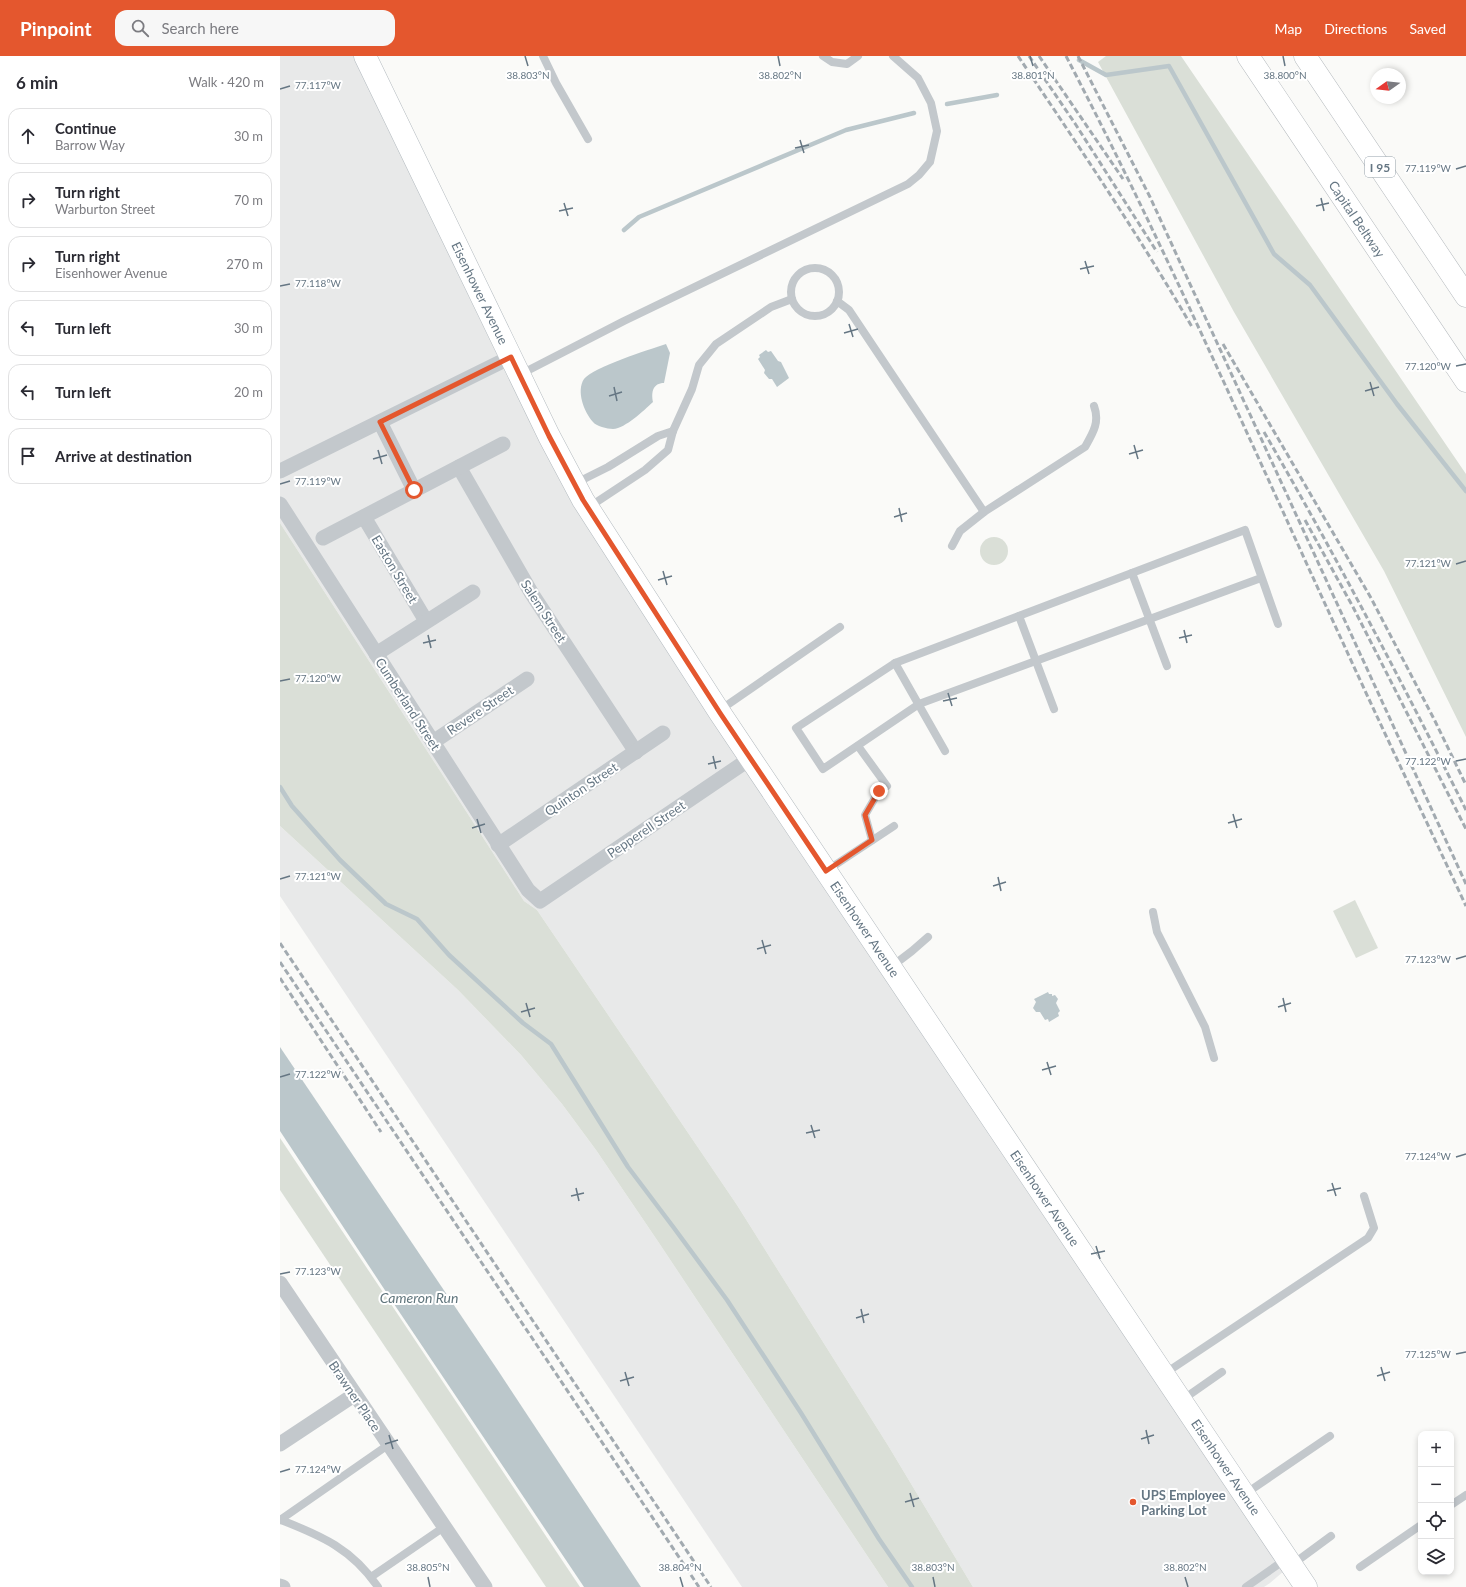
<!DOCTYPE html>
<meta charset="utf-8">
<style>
body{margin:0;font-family:Lato,sans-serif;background:#f7f7f7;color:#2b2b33}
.controls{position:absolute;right:12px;bottom:12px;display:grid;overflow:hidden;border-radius:8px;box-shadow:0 2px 6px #0003}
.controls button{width:36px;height:36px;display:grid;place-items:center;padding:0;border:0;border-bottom:1px solid #e1e1e2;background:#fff;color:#2b2b33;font:20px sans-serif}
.compass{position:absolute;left:1090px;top:12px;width:36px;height:36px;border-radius:50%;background:#fff;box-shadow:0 2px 6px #0003;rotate:255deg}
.stop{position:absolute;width:12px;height:12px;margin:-9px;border:3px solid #e4572e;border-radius:50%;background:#fff}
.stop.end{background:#e4572e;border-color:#fff;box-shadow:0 1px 4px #0008}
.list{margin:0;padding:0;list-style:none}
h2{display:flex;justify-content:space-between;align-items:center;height:52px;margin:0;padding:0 16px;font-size:17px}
h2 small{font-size:13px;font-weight:400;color:#7c7c81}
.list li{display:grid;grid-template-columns:26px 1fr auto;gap:12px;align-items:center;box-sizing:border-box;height:56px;margin:0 8px 8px;padding:0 8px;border:1px solid #e1e1e2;border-radius:12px}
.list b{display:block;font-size:15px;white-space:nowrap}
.list p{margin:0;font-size:13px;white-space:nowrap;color:#7c7c81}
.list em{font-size:13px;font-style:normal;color:#7c7c81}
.icon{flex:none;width:22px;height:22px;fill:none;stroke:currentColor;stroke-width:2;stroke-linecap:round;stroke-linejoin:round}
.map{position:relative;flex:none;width:1186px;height:1531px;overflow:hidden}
header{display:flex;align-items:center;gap:24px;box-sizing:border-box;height:56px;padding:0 20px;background:#e4572e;color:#fff}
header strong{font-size:19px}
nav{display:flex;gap:22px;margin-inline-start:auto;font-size:14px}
.search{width:280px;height:36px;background:#f7f7f7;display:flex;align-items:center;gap:10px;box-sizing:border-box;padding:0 14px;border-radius:12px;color:#7c7c81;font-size:15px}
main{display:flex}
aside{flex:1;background:#fff}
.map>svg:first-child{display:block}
.built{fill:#e8e9e9}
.green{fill:#dadfd7}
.water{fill:#bbc7cb}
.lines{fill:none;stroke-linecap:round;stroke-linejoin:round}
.stream{stroke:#bbc7cb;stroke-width:4.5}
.secondary-casing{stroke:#b3babf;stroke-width:23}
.highway-casing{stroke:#b4b9bd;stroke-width:23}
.lane{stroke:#c3c8cc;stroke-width:8}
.street{stroke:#c3c8cc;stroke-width:15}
.secondary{stroke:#fff;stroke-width:22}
.highway{stroke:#fff;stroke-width:22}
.rail{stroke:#a2aab0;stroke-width:3;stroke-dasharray:6 3;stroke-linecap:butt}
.route{stroke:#e4572e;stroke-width:5}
.ticks{fill:none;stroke:#657683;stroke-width:1.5}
.poi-dot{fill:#e4572e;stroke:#fff;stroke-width:1.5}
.labels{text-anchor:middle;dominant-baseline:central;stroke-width:4;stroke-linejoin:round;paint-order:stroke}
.shield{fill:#fff;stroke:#939fa8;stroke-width:1}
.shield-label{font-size:12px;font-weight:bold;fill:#657683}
.street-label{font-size:13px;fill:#657683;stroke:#fff}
.poi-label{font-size:13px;font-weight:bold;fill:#657683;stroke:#fff;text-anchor:start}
.water-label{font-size:14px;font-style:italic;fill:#60757c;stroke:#fff}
.ticks-label{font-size:10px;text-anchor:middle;fill:#657683;stroke:#fff;stroke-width:4;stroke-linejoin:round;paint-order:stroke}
</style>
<header>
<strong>Pinpoint</strong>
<div class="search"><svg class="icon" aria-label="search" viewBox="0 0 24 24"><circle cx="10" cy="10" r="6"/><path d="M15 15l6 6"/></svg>Search here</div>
<nav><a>Map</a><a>Directions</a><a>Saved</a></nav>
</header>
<main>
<aside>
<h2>6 min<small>Walk · 420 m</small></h2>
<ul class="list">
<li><svg class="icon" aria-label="ahead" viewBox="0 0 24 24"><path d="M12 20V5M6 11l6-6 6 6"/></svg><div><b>Continue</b><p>Barrow Way</p></div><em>30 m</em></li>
<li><svg class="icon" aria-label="right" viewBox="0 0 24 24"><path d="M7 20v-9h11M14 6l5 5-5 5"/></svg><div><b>Turn right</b><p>Warburton Street</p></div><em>70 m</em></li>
<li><svg class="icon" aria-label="right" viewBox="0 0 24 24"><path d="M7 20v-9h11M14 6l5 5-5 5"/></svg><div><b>Turn right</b><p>Eisenhower Avenue</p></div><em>270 m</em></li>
<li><svg class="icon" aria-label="left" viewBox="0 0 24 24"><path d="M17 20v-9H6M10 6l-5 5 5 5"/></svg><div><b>Turn left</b></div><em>30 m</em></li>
<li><svg class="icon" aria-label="left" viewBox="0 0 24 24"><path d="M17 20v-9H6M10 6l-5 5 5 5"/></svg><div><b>Turn left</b></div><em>20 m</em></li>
<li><svg class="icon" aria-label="arrive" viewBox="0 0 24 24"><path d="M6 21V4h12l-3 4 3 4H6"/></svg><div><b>Arrive at destination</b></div></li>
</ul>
</aside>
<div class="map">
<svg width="1186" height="1531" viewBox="0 0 1186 1531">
<rect width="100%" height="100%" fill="#fafaf8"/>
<g class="built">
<path d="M0 0H85L308 452 1011 1509 990 1527 984 1531H693L609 1391 457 1149 257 854 244 845 0 467Z"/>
<path d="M0 770 178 934 241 999 282 1048 316 1094 377 1184 608 1531H462L0 840Z"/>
</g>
<g class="green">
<path d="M826 0H901L1186 418V681L1104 515 954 256 818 6Z"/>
<path d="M0 467 244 845 257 854 457 1149 609 1391 693 1531H608L377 1184 316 1094 282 1048 241 999 178 934 0 770Z"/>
<circle cx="714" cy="495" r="14"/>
<path d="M1075 844 1098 892 1076 902 1053 855Z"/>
<path d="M0 1082 300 1531H266L0 1134Z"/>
</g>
<g class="water">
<path d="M386 288 390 297 384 327C373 327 371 336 373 346 363 355 346 372 333 373 327 373 316 370 313 366 304 356 296 335 304 323 314 311 368 294 386 288Z"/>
<path d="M486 294 488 296 491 295 498 305 501 306 509 322 497 331 492 323H489L484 317 485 314 478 303 480 301 479 299Z"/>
<path d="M768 936 769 938H772V940L775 939 778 943 776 947 780 955 778 957 779 960 769 966 768 963 765 964 760 956H756L753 952 756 946 754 943Z"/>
<path d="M0 991 217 1313 361 1531H304L116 1251 0 1075Z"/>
</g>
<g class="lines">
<g class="stream">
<path d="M799 4 826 19 889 10 994 198 1030 229 1117 348 1186 435"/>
<path d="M667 48 717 39"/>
<path d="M344 174 359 161 566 74 634 57"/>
<path d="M0 731 12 750 60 804 106 848 137 863 169 899 243 967 271 988 348 1111 394 1172 447 1244 521 1357 599 1483 632 1531"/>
</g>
<g class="secondary-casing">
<path id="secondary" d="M85 0 269 380 303 444 440 657 1026 1531"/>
</g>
<g class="highway-casing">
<g id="highway">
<path d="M968 0 1186 325"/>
<path d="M1025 0 1186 240"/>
</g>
</g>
<g class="lane">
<path d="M263 0 276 27 308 83"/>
<path d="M543 0 552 6 567 8 578 0"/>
<circle cx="535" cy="236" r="24"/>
<path d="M557 245 569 254 704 456 805 391C813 377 820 366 814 350"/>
<path d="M241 318 344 265 628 128 639 119 650 106 657 75 651 47 638 22 613 0"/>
<path d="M296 427 328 411 378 380 393 375"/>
<path d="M309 451 365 414 388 394 393 375 412 333 419 309 436 288 491 251 512 243"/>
<path d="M672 490 680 475 704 456"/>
<path d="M852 517 887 610"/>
<path d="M981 522 639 648 543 713 516 672 615 607 965 474 998 568"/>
<path d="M739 560 774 653"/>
<path d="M615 607 665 695"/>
<path d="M440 654 560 571"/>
<path d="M578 690 607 730"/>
<path d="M592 784 585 759 599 735"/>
<path d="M546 815 614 770"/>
<path d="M873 856 877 876 925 971 934 1002"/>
<path d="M611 911 632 895 648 881"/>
<path d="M884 1318 1088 1182 1094 1172 1084 1140"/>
<path d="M902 1344 942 1316"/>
<path d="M965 1438 1050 1380"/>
<path d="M1171 1449 1186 1439"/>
<path d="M0 1464 108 1389"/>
<path d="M1 1464C42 1480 72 1493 98 1531"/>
<path d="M1013 1508 1051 1480"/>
<path d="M1080 1511 1141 1469"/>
<path d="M91 1521 164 1471"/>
<path d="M966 1531 1006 1503"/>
</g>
<g class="street">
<path d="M100 366 134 434"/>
<path d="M179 411 252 538 356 696"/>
<path d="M0 415 231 301"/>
<path d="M0 448 248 834 260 845 471 702"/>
<path d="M84 461 146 565"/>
<path d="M43 482 223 388"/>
<path d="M96 598 193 536"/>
<path d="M153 686 247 623"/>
<path d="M218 789 383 677"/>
<path d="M0 1227 205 1531"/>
<path d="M0 1388 74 1339"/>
<path d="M0 1530 3 1531"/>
</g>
<use href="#secondary" class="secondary"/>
<use href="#highway" class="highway"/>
<g class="rail">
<path d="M738 0C798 89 858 178 912 271"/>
<path d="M749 0 796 69 877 196"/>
<path d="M759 0 843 123"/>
<path d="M786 0C884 188 969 383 1058 576 1100 668 1143 758 1186 850"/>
<path d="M798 0 870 141 1186 828"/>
<path d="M943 288 1091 542 1155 665 1186 729"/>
<path d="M984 376C1056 500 1122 626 1186 754"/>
<path d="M1025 464 1073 551 1186 773"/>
<path d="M0 887 431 1531"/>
<path d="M0 906 419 1531"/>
<path d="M0 922 101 1076"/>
</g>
</g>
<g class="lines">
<path class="route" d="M134 434 100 366 231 301 269 380 303 444 440 657 546 815 592 784 585 759 599 735"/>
</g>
<path class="ticks" d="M245 0 248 10M498 0 500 10M750 0 753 10M1003 0 1005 10M0 33 10 30M520 84 524 97M515 92 529 89M1176 113 1186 110M1041 142 1044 155M284 147 288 160M1036 150 1049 147M279 155 293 152M805 205 809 218M800 213 814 210M0 230 10 228M569 268 573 281M564 277 578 273M1176 310 1186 308M1090 326 1094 340M334 331 337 345M1085 335 1099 331M329 340 342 336M854 389 858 403M98 394 102 408M849 398 863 394M93 403 107 399M0 428 10 425M619 452 622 466M614 461 627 457M1176 508 1186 505M383 515 387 529M378 524 392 520M904 574 907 587M148 579 151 592M899 582 912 579M143 587 156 584M0 625 10 623M668 637 672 650M663 645 677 642M433 700 436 713M1176 705 1186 703M428 708 441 705M953 758 957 772M197 763 201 777M948 767 962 763M192 772 205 768M718 821 721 835M0 823 10 820M713 830 726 826M482 884 486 898M477 893 491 889M1176 903 1186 900M1003 942 1006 956M246 947 250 961M998 951 1011 947M241 956 255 952M767 1006 771 1019M762 1014 776 1010M0 1021 10 1018M531 1069 535 1082M526 1077 540 1074M1176 1101 1186 1098M1052 1127 1056 1140M296 1132 299 1145M1047 1135 1061 1132M291 1140 304 1137M816 1190 820 1203M811 1198 825 1195M0 1218 10 1216M581 1253 584 1267M576 1262 589 1258M1176 1298 1186 1296M1101 1311 1105 1325M345 1316 349 1330M1097 1320 1110 1316M340 1325 354 1321M866 1374 869 1388M109 1379 113 1393M861 1383 874 1379M105 1388 118 1384M0 1416 10 1413M630 1437 634 1451M625 1446 639 1442M148 1521 150 1531M400 1521 403 1531M653 1521 655 1531M905 1521 908 1531"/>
<circle class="poi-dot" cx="853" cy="1446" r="4"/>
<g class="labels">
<rect class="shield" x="1085" y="101" width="30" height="20" rx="3"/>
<g class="shield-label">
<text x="1100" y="111">I 95</text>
</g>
<g class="street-label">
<text transform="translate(1077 163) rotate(56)">Capital Beltway</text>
<text transform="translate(200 237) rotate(64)">Eisenhower Avenue</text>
<text transform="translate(115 513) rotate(59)">Easton Street</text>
<text transform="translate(264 555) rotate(57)">Salem Street</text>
<text transform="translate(128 648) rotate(57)">Cumberland Street</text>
<text transform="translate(200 654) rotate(-34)">Revere Street</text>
<text transform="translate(301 733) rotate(-34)">Quinton Street</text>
<text transform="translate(366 773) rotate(-34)">Pepperell Street</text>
<text transform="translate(585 873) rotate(56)">Eisenhower Avenue</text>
<text transform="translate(765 1142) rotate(56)">Eisenhower Avenue</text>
<text transform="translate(75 1340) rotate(56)">Brawner Place</text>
<text transform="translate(946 1411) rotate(56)">Eisenhower Avenue</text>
</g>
<g class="poi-label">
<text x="861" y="1439">UPS Employee<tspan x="861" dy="15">Parking Lot</tspan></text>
</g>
<g class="water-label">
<text x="139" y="1241">Cameron Run</text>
</g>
</g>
<g class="ticks-label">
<text x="248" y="23">38.803°N</text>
<text x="500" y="23">38.802°N</text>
<text x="753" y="23">38.801°N</text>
<text x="1005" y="23">38.800°N</text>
<text x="38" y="33">77.117°W</text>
<text x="1148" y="116">77.119°W</text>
<text x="38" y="231">77.118°W</text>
<text x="1148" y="314">77.120°W</text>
<text x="38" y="429">77.119°W</text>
<text x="1148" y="511">77.121°W</text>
<text x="38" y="626">77.120°W</text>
<text x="1148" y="709">77.122°W</text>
<text x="38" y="824">77.121°W</text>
<text x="1148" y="907">77.123°W</text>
<text x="38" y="1022">77.122°W</text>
<text x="1148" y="1104">77.124°W</text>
<text x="38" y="1219">77.123°W</text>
<text x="1148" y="1302">77.125°W</text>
<text x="38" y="1417">77.124°W</text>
<text x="148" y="1515">38.805°N</text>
<text x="400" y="1515">38.804°N</text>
<text x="653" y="1515">38.803°N</text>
<text x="905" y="1515">38.802°N</text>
</g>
</svg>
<div class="controls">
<button>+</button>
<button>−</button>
<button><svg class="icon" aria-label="locate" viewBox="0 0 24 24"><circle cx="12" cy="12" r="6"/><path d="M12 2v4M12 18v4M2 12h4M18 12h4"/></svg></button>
<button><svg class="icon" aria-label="layers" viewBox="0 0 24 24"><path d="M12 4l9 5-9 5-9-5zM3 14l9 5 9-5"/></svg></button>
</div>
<svg class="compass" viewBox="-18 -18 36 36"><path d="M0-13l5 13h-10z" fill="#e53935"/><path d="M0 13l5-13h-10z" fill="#7c7c81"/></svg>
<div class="stop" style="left:134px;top:434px"></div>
<div class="stop end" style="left:599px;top:735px"></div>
</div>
</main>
